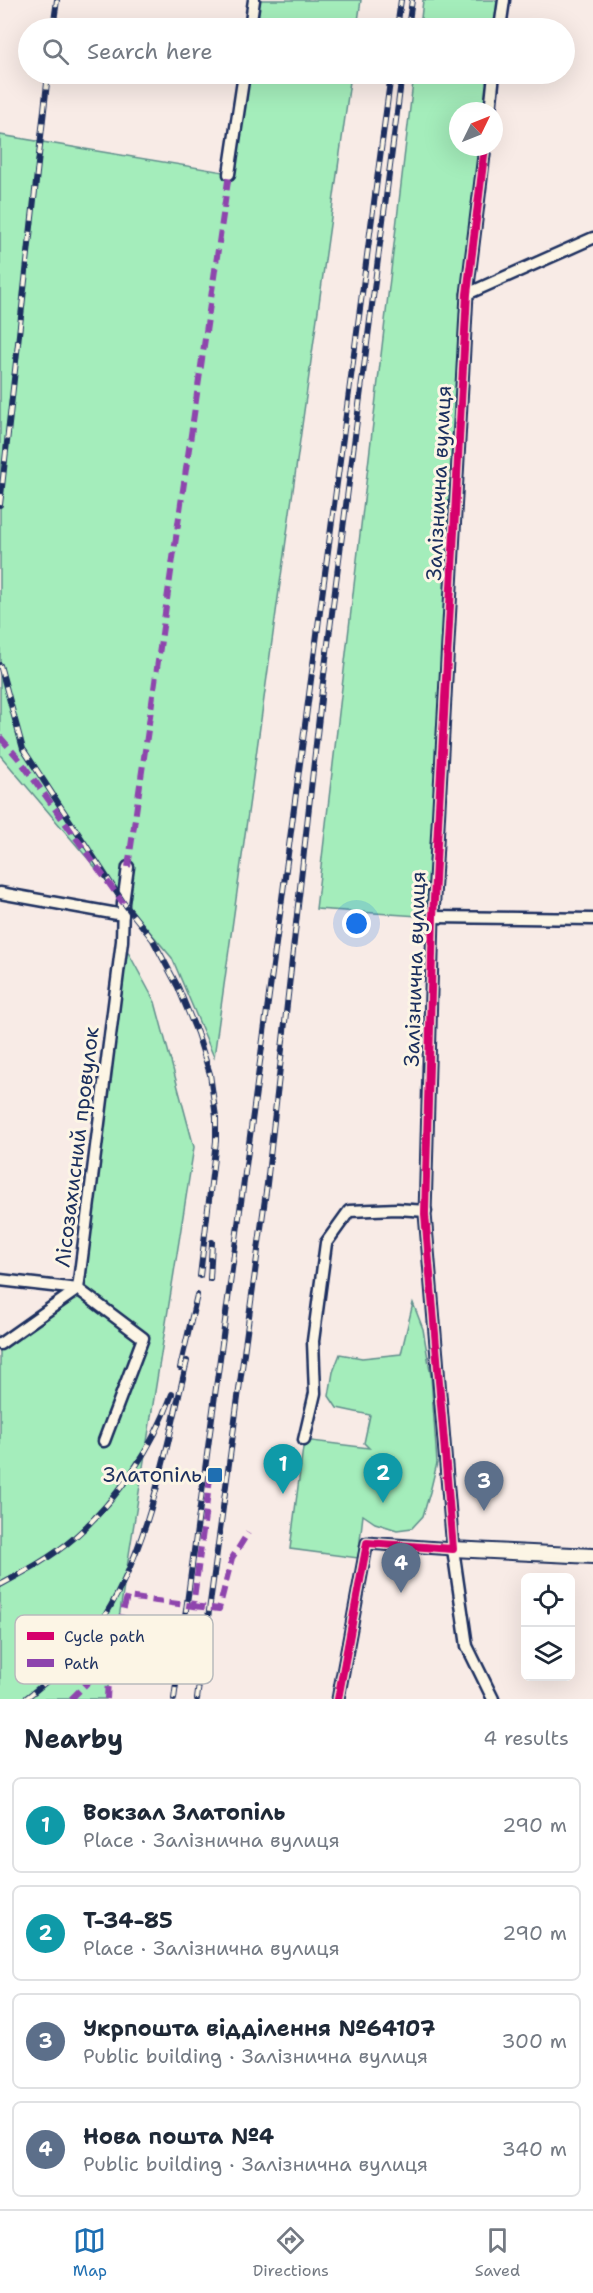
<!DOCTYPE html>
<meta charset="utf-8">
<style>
body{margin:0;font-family:"Shantell Sans",sans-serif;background:#f2f2f3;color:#1f2937}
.controls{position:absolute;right:18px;bottom:18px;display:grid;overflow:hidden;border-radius:9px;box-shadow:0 6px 24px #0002}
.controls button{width:54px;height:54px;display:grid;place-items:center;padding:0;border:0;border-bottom:2px solid #e0e1e3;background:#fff;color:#1f2937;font:30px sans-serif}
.compass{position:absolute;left:449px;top:102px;width:54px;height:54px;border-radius:50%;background:#fff;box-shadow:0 6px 24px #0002;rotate:47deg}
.you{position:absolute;left:357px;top:924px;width:21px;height:21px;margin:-15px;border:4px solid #fff;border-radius:50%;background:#1a73e8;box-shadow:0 0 0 9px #1a73e833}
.badge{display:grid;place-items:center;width:39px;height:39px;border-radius:50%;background:#1f6fb2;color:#fff;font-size:20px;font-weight:700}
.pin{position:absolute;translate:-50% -50px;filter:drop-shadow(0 2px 3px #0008)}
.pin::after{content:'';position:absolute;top:32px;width:21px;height:18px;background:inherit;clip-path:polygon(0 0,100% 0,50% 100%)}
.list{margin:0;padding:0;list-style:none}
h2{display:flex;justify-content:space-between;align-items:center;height:78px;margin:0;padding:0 24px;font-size:26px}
h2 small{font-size:20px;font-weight:400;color:#747a83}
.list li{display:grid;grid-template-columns:39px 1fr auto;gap:18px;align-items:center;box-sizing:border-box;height:96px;margin:0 12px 12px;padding:0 12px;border:2px solid #e0e1e3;border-radius:9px}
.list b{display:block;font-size:22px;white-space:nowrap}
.list p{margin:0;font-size:20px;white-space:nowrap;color:#747a83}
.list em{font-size:20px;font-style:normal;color:#747a83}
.icon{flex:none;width:33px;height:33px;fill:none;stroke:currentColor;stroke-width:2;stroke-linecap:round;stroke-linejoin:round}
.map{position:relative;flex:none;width:593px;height:1699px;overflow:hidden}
.search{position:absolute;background:#fff;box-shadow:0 6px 24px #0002;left:18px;right:18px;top:18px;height:66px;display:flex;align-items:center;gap:15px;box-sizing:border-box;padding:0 21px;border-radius:33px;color:#747a83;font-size:22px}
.sheet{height:510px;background:#fff}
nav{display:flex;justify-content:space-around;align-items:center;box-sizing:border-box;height:84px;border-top:2px solid #e0e1e3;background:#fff;font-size:16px;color:#747a83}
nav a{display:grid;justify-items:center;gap:3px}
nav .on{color:#1f6fb2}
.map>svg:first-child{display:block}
.green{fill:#a4edbb;stroke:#608e8c;stroke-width:1.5}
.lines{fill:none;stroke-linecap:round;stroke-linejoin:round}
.minor-casing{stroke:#1b2f5e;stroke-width:15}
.tertiary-casing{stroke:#1b2f5e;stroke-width:18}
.minor{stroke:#fcf5e5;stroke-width:10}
.tertiary{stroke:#fcf5e5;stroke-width:14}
.rail-casing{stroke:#1b2f5e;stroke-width:6}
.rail{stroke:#fcf5e5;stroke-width:4;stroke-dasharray:11;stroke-linecap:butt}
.quiet{stroke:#8e44ad;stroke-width:6;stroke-dasharray:12 6;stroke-linecap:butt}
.cycleway-casing{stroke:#fcf5e5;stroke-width:11}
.cycleway{stroke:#d6006c;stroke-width:8}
.poi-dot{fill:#1f6fb2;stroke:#fcf5e5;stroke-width:2}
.labels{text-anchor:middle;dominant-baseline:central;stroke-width:6;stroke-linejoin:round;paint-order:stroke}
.street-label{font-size:21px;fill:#1b2f5e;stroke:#fcf5e5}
.poi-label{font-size:21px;fill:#1b2f5e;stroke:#fcf5e5;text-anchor:end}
.key{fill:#fcf5e5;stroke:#b8babc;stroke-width:1.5}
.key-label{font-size:16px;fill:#1b2f5e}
</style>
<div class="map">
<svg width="593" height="1699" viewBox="0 0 593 1699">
<rect width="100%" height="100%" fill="#f8ebe6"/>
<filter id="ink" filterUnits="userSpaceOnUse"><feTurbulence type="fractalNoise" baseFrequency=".0167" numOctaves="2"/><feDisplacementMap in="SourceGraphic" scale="12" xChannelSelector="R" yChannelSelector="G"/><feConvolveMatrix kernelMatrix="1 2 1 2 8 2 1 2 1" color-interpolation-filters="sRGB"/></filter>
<g filter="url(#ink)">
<g class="green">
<path d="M254 0H361L357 28H250Z"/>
<path d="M423 0H504L500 28H420Z"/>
<path d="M244 74H351L214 1057 172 958 0 755V135L229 173Z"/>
<path d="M414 74H494L490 111H458V147H485L467 294 433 917 316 909Z"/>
<path d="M122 941 155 1002 194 1147 106 1699H0V1344L78 1289Z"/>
<path d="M413 1303 423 1329 431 1376 437 1463 430 1492 423 1516 412 1528 397 1530 375 1523 363 1515 358 1558 290 1549 304 1440 369 1448 364 1443 370 1415 337 1408 329 1396 333 1372 340 1354 362 1358 401 1354Z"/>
</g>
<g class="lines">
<g class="minor-casing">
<g id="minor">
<path d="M250 28 254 0"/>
<path d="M500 28 504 0"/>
<path d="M490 111 494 74"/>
<path d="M229 174 244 74"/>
<path d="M467 294 593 238"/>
<path d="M0 893 123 915"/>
<path d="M433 917 593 919"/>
<path d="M0 1280 78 1289"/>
<path d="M78 1289 143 1338 104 1441"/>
<path d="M0 1344 78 1289 122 941 123 903 128 867"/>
<path d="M304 1440 315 1393 313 1341 326 1243 349 1211 397 1209 426 1211"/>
<path d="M453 1549 467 1646 493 1699"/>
<path d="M338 1699 367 1543 453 1549 425 1214 433 917 467 294 485 147"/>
</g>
</g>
<g class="tertiary-casing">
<path id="tertiary" d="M453 1549 593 1556"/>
</g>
<use href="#minor" class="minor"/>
<use href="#tertiary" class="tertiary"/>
<g class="rail-casing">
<g id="rail">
<path d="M53 28 57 0"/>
<path d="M397 28 401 0"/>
<path d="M408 28 412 0"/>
<path d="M0 505 48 74"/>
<path d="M0 665 23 749 123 902 153 940 178 987 197 1033 210 1074 216 1117V1141L200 1276"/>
<path d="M210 1279 212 1242"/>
<path d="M180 1368 197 1295"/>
<path d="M0 1585C26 1571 52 1557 74 1538 117 1500 153 1448 172 1394"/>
<path d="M25 1699C51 1679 77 1655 97 1628 149 1553 166 1448 187 1361"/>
<path d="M174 1699 284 884 391 74"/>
<path d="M197 1699 267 1184 322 690 402 74"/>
</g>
</g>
<use href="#rail" class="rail"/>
<g class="quiet">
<path d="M0 737 19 759 123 903"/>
<path d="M128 867 229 174"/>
<path d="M193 1606 219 1609 232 1558 248 1533"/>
<path d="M71 1699 109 1661 127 1597 193 1606 210 1478"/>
<path d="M107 1699 109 1661"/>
</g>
<g class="cycleway-casing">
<path id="cycleway" d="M338 1699 367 1543 453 1549 425 1214 433 917 467 294 485 147"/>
</g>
<use href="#cycleway" class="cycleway"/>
</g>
</g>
<rect class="poi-dot" x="207" y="1467" width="16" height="16" rx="3"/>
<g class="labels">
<g class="street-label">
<text transform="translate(439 483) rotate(-87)">Залізнична вулиця</text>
<text transform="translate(415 969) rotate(-88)">Залізнична вулиця</text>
<text transform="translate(77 1147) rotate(-83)">Лісозахисний провулок</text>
</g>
<g class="poi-label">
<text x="202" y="1475">Златопіль</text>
</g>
</g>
<rect x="15" y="1615" width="198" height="69" rx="9" class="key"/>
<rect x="27" y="1632" width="27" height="8" fill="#d6006c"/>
<rect x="27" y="1659" width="27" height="8" fill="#8e44ad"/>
<g class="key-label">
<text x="64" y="1642">Cycle path</text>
<text x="64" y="1669">Path</text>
</g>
</svg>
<div class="controls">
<button><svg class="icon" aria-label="locate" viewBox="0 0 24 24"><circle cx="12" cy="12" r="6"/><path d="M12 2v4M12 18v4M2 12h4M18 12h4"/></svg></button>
<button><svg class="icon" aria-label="layers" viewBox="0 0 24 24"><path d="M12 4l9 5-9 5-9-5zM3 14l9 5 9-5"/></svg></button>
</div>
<svg class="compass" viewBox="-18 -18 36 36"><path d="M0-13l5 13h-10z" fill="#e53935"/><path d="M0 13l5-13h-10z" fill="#747a83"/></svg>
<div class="you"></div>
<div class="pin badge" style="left:283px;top:1494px;background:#0f9aa8">1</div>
<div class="pin badge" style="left:383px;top:1503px;background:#0f9aa8">2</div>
<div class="pin badge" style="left:484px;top:1511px;background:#5c6f8a">3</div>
<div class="pin badge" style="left:401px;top:1593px;background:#5c6f8a">4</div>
<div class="search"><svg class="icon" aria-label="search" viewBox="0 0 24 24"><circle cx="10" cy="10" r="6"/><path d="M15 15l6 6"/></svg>Search here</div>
</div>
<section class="sheet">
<h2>Nearby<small>4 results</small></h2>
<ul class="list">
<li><span class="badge" style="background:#0f9aa8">1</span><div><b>Вокзал Златопіль</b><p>Place · Залізнична вулиця</p></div><em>290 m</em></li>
<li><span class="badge" style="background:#0f9aa8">2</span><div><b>Т-34-85</b><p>Place · Залізнична вулиця</p></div><em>290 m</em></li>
<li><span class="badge" style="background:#5c6f8a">3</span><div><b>Укрпошта відділення №64107</b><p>Public building · Залізнична вулиця</p></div><em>300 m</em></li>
<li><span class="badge" style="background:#5c6f8a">4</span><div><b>Нова пошта №4</b><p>Public building · Залізнична вулиця</p></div><em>340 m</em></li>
</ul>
</section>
<nav>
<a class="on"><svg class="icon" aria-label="map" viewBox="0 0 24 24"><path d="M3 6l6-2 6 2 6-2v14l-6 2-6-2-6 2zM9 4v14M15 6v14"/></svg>Map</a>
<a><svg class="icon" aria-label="directions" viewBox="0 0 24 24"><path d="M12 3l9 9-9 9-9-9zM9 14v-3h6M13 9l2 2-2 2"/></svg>Directions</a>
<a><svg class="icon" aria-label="saved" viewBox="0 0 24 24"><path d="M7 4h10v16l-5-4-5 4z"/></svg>Saved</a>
</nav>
